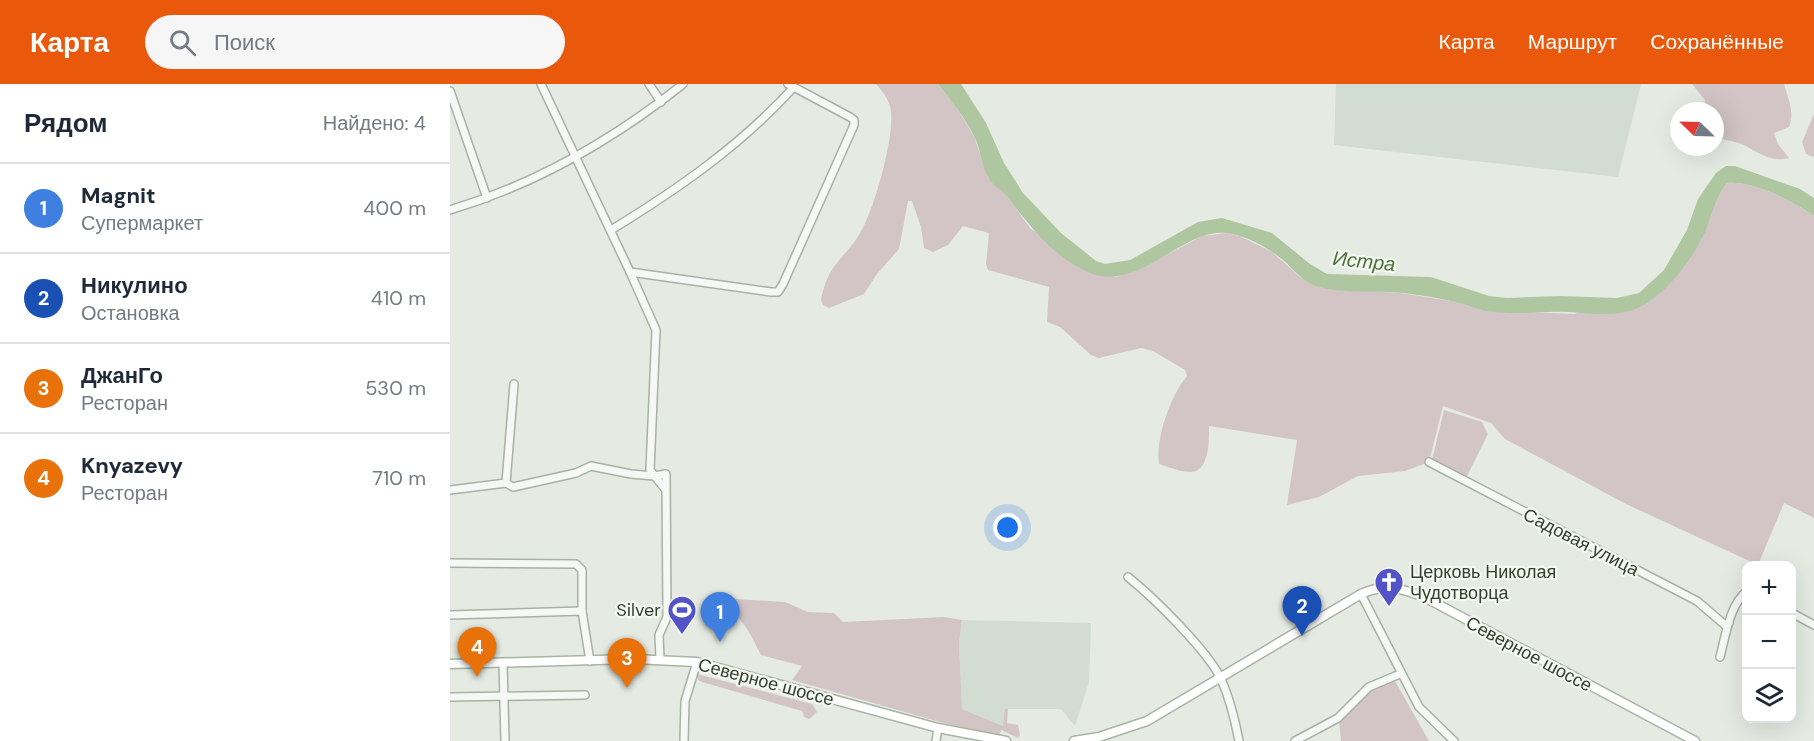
<!DOCTYPE html>
<html lang="ru">
<meta charset="utf-8">
<style>
body{margin:0;font-family:"DM Sans",sans-serif;background:#f6f6f7;color:#1f2937}
.controls{position:absolute;right:18px;bottom:18px;display:grid;overflow:hidden;border-radius:12px;box-shadow:0 6px 24px #0002}
.controls button{width:54px;height:54px;display:grid;place-items:center;padding:0;border:0;border-bottom:2px solid #e0e1e3;background:#fff;color:#1f2937;font:30px sans-serif}
.compass{position:absolute;left:1220px;top:18px;width:54px;height:54px;border-radius:50%;background:#fff;box-shadow:0 6px 24px #0002;rotate:293deg}
.you{position:absolute;left:558px;top:444px;width:21px;height:21px;margin:-15px;border:4px solid #fff;border-radius:50%;background:#1a73e8;box-shadow:0 0 0 9px #1a73e833}
.badge{display:grid;place-items:center;width:39px;height:39px;border-radius:50%;background:#ea580c;color:#fff;font-size:20px;font-weight:700}
.pin{position:absolute;translate:-50% -50px;filter:drop-shadow(0 2px 3px #0008)}
.pin::after{content:'';position:absolute;top:32px;width:21px;height:18px;background:inherit;clip-path:polygon(0 0,100% 0,50% 100%)}
.list{margin:0;padding:0;list-style:none}
h2{display:flex;justify-content:space-between;align-items:center;height:78px;margin:0;padding:0 24px;font-size:26px}
h2 small{font-size:20px;font-weight:400;color:#747a83}
.list li{display:grid;grid-template-columns:39px 1fr auto;gap:18px;align-items:center;box-sizing:border-box;height:90px;padding:0 24px;border-top:2px solid #e0e1e3}
.list b{display:block;font-size:22px;white-space:nowrap}
.list p{margin:0;font-size:20px;white-space:nowrap;color:#747a83}
.list em{font-size:20px;font-style:normal;color:#747a83}
.icon{flex:none;width:33px;height:33px;fill:none;stroke:currentColor;stroke-width:2;stroke-linecap:round;stroke-linejoin:round}
.map{position:relative;flex:none;width:1364px;height:657px;overflow:hidden}
header{display:flex;align-items:center;gap:36px;box-sizing:border-box;height:84px;padding:0 30px;background:#ea580c;color:#fff}
header strong{font-size:28px}
nav{display:flex;gap:33px;margin-inline-start:auto;font-size:21px}
.search{width:420px;height:54px;background:#f6f6f7;display:flex;align-items:center;gap:15px;box-sizing:border-box;padding:0 21px;border-radius:33px;color:#747a83;font-size:22px}
main{display:flex}
aside{flex:1;background:#fff}
.map>svg:first-child{display:block}
.built{fill:#d3dcd1}
.green{fill:#d3c5c6}
.water{fill:#aec7a1}
.lines{fill:none;stroke-linecap:round;stroke-linejoin:round}
.minor-casing{stroke:#a8b1a5;stroke-width:10}
.major-casing{stroke:#a8b5a3;stroke-width:11}
.minor{stroke:#f6f8f5;stroke-width:7}
.major{stroke:#fff;stroke-width:8}
.labels{text-anchor:middle;dominant-baseline:central;stroke-width:4.5;stroke-linejoin:round;paint-order:stroke}
.street-label{font-size:18px;fill:#31412c;stroke:#f4f7f2}
.poi-label{font-size:18px;fill:#31412c;stroke:#f4f7f2;text-anchor:start}
.water-label{font-size:20px;font-style:italic;fill:#4a7238;stroke:#f4f7f2}
</style>
<header>
<strong>Карта</strong>
<div class="search"><svg class="icon" aria-label="search" viewBox="0 0 24 24"><circle cx="10" cy="10" r="6"/><path d="M15 15l6 6"/></svg>Поиск</div>
<nav><a>Карта</a><a>Маршрут</a><a>Сохранённые</a></nav>
</header>
<main>
<aside>
<h2>Рядом<small>Найдено: 4</small></h2>
<ul class="list">
<li><span class="badge" style="background:#3f7fe0">1</span><div><b>Magnit</b><p>Супермаркет</p></div><em>400 m</em></li>
<li><span class="badge" style="background:#1a4fb4">2</span><div><b>Никулино</b><p>Остановка</p></div><em>410 m</em></li>
<li><span class="badge" style="background:#e8710a">3</span><div><b>ДжанГо</b><p>Ресторан</p></div><em>530 m</em></li>
<li><span class="badge" style="background:#e8710a">4</span><div><b>Knyazevy</b><p>Ресторан</p></div><em>710 m</em></li>
</ul>
</aside>
<div class="map">
<svg width="1364" height="657" viewBox="0 0 1364 657">
<rect width="100%" height="100%" fill="#e5eae3"/>
<g class="built">
<path d="M886 0H1191L1168 93 884 61Z"/>
<path d="M512 536 641 539 639 598 625 642 611 625H556L553 642 512 625 509 559Z"/>
</g>
<g class="green">
<path d="M426 0H488L505 21 524 52 538 94 554 108 581 145 666 193 692 184 752 152 776 149 790 152 822 168 849 192 870 203 951 209 1008 218 1031 226 1124 230 1212 206C1224 195 1251 162 1255 145 1260 129 1267 112 1277 99 1302 96 1345 118 1364 132V434L1334 419 1308 481 1176 420 1055 355 1041 339 993 322 979 378 955 387 908 392 869 413 837 421 847 356 759 342C759 354 760 386 742 388 733 389 719 383 709 380 705 355 721 311 737 292L735 286 703 267 691 264 649 274 641 271 610 243 597 238 599 203 538 186 536 180 539 149 513 142 498 161 483 168 474 164 471 143 462 117H458L449 165 427 190 414 210 379 224 373 221 371 216C379 177 392 179 410 149 424 127 444 54 441 28 440 16 433 8 426 0Z"/>
<path d="M1242 0H1334C1338 14 1345 29 1339 43L1324 49 1328 60 1339 74C1323 79 1308 69 1294 61 1285 57 1274 56 1265 53V27H1257L1255 16Z"/>
<path d="M1364 30V73L1356 70 1352 58Z"/>
<path d="M994 326 1032 338 1038 350 1015 396 982 376Z"/>
<path d="M285 515 335 518 358 528 384 529 393 538 494 533 512 536 509 559 512 625 553 642 555 625H558L557 639 568 641 570 651 568 654 551 646 549 652 490 638 342 596 352 582 311 571C300 549 289 524 263 520Z"/>
<path d="M247 590 362 620 367 628 359 635 354 633 352 627 252 598 248 596Z"/>
<path d="M945 597 979 657H891L889 637 920 607Z"/>
</g>
<path class="water" d="M488 0H511L536 39 554 79 573 109 611 149 646 177 655 180 680 176 748 138 772 134 822 149 860 180 877 190 981 193 1039 212 1057 214 1109 212 1167 214 1189 209 1214 186 1237 146 1248 115 1266 89 1276 82H1285L1350 105 1364 114V132C1345 118 1302 96 1277 99 1265 114 1262 131 1255 148 1244 172 1222 202 1200 217 1169 239 1133 226 1099 228 1077 229 1056 230 1035 227 1025 225 1016 220 1006 218 989 214 971 211 953 209 926 206 895 210 869 203 854 199 844 186 833 176 818 164 796 151 776 149 732 144 687 211 638 188 603 173 578 140 556 111 551 105 543 102 539 95 531 82 531 65 524 52 515 34 501 16 488 0Z"/>
<g class="lines">
<g class="minor-casing">
<g id="minor">
<path d="M91 0 180 188 321 208H328L333 200 404 41V36L400 33 338 0"/>
<path d="M199 0 211 18"/>
<path d="M0 7 37 114"/>
<path d="M0 126C86 100 163 56 233 0"/>
<path d="M161 146C228 105 290 62 343 4"/>
<path d="M180 188 206 246 200 386 215 405"/>
<path d="M979 378 1247 517 1275 541 1279 539"/>
<path d="M56 399 64 300"/>
<path d="M0 406 56 399 63 403 126 389 141 382 181 390 204 392 216 390 217 533 209 551 210 575"/>
<path d="M0 479 126 480 132 486V527"/>
<path d="M678 493C703 513 758 567 771 595 780 615 785 636 789 657"/>
<path d="M911 510 969 623 1004 657"/>
<path d="M1342 529 1364 541"/>
<path d="M0 531 132 527 140 577"/>
<path d="M1270 573C1275 554 1280 520 1296 508"/>
<path d="M53 579 55 657"/>
<path d="M0 613 135 611"/>
<path d="M234 657 235 617 247 578"/>
<path d="M486 657 488 644"/>
<path d="M845 657 888 634 919 603 950 590"/>
</g>
</g>
<g class="major-casing">
<g id="major">
<path d="M0 580 182 575 247 578 488 644 556 657"/>
<path d="M624 657 649 653 697 637 911 510C935 499 952 504 976 514L1245 657"/>
</g>
</g>
<use href="#minor" class="minor"/>
<use href="#major" class="major"/>
</g>
<defs>
<g id="church-pin" transform="scale(1.5)"><path d="M0 17L-7.5 6A9.5 9.5 0 1 1 7.5 6Z" fill="#5153c6" stroke="#f4f7f2"/><path d="M-1.2-6h2.4v3.5h3.3v2.4h-3.3V6h-2.4V-.1h-3.3v-2.4h3.3Z" fill="#fff"/></g>
<g id="stadium-pin" transform="scale(1.5)"><path d="M0 17L-7.5 6A9.5 9.5 0 1 1 7.5 6Z" fill="#5153c6" stroke="#f4f7f2"/><path d="M0-5a6.5 5 0 1 0 0 10a6.5 5 0 1 0 0-10ZM-3.5-1.8h7v3.6h-7Z" fill="#fff"/></g>
</defs>
<g fill-rule="evenodd">
<use href="#church-pin" x="939" y="498"/>
<use href="#stadium-pin" x="232" y="526"/>
</g>
<g class="labels">
<g class="street-label">
<text transform="translate(1131 458) rotate(27)">Садовая улица</text>
<text transform="translate(1079 570) rotate(28)">Северное шоссе</text>
<text transform="translate(316 598) rotate(15)">Северное шоссе</text>
</g>
<g class="poi-label">
<text x="960" y="488">Церковь Николая<tspan x="960" dy="21">Чудотворца</tspan></text>
<text x="211" y="526" text-anchor="end">Silver</text>
</g>
<g class="water-label">
<text transform="translate(914 177) rotate(6)">Истра</text>
</g>
</g>
</svg>
<div class="controls">
<button>+</button>
<button>−</button>
<button><svg class="icon" aria-label="layers" viewBox="0 0 24 24"><path d="M12 4l9 5-9 5-9-5zM3 14l9 5 9-5"/></svg></button>
</div>
<svg class="compass" viewBox="-18 -18 36 36"><path d="M0-13l5 13h-10z" fill="#e53935"/><path d="M0 13l5-13h-10z" fill="#747a83"/></svg>
<div class="you"></div>
<div class="pin badge" style="left:270px;top:558px;background:#3f7fe0">1</div>
<div class="pin badge" style="left:852px;top:552px;background:#1a4fb4">2</div>
<div class="pin badge" style="left:177px;top:604px;background:#e8710a">3</div>
<div class="pin badge" style="left:27px;top:593px;background:#e8710a">4</div>
</div>
</main>
